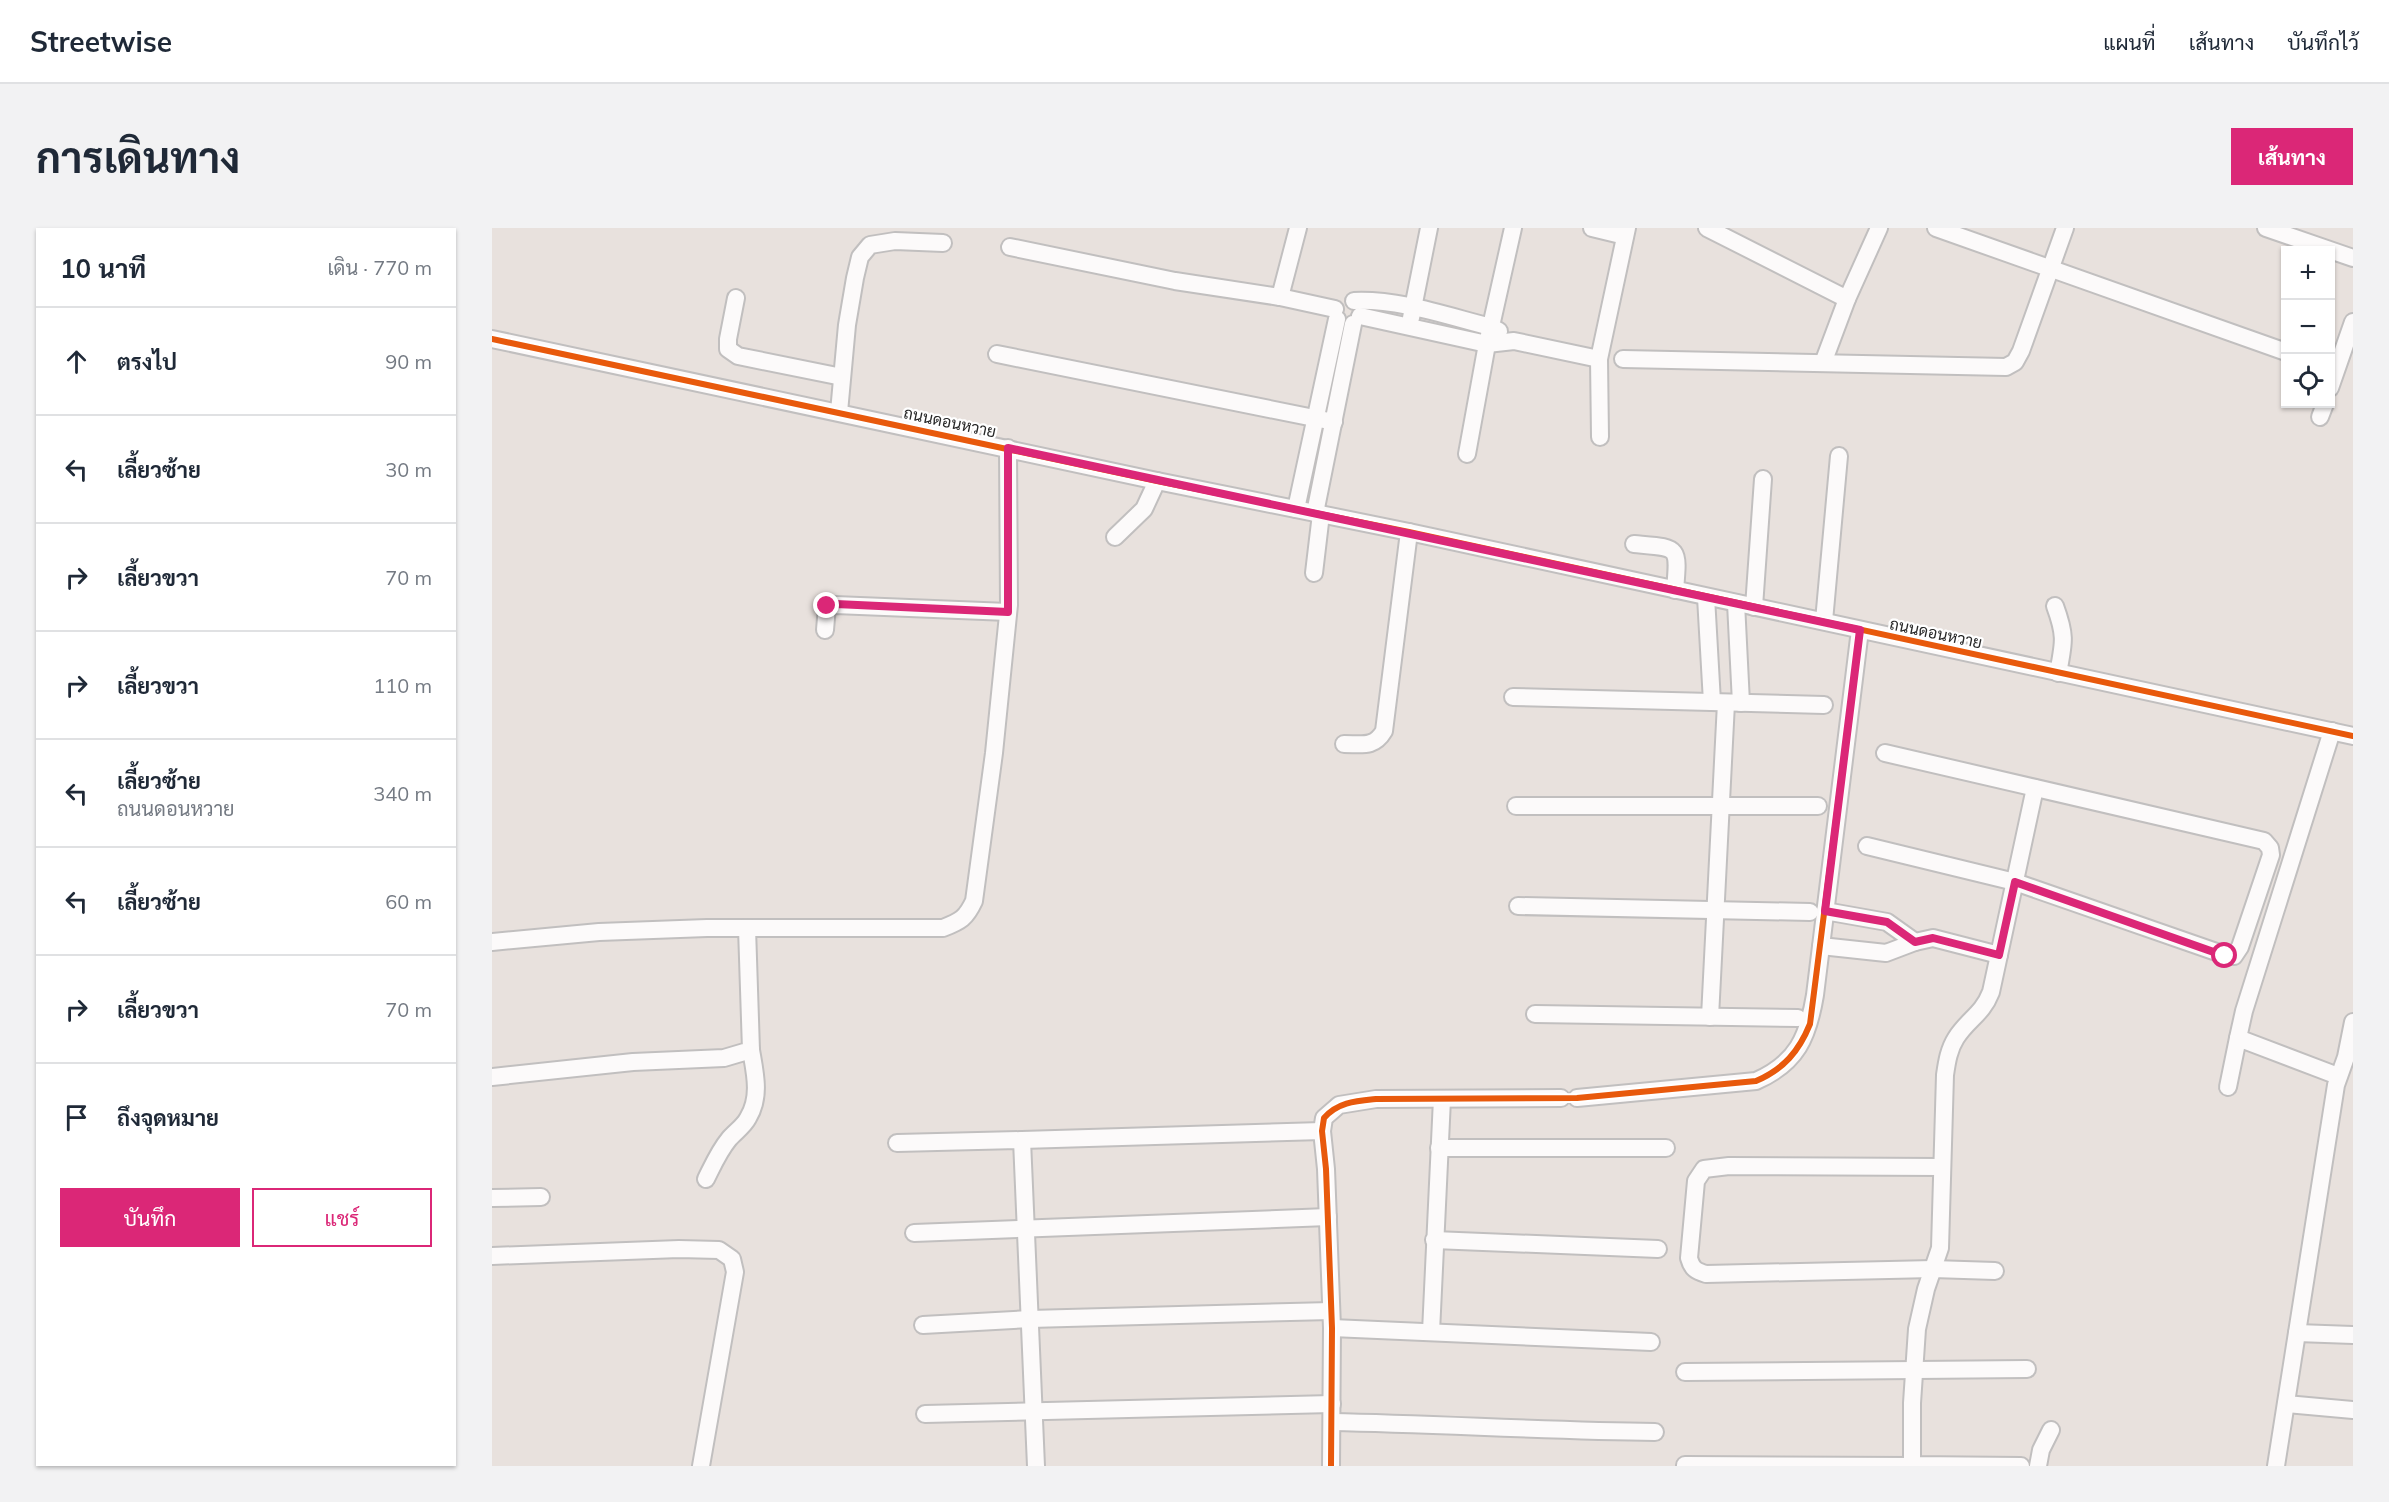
<!DOCTYPE html>
<html lang="th">
<meta charset="utf-8">
<style>
body{margin:0;font-family:Mulish,Sarabun,sans-serif;background:#f2f2f3;color:#1f2937}
.controls{position:absolute;right:18px;top:18px;display:grid;overflow:hidden;border-radius:0px;box-shadow:0 2px 4px #0004}
.controls button{width:54px;height:54px;display:grid;place-items:center;padding:0;border:0;border-bottom:2px solid #e0e1e3;background:#fff;color:#1f2937;font:30px sans-serif}
.stop{position:absolute;width:18px;height:18px;margin:-14px;border:4px solid #db2777;border-radius:50%;background:#fff}
.stop.end{background:#db2777;border-color:#fff;box-shadow:0 2px 6px #0008}
.list{margin:0;padding:0;list-style:none}
h2{display:flex;justify-content:space-between;align-items:center;height:78px;margin:0;padding:0 24px;font-size:26px}
h2 small{font-size:20px;font-weight:400;color:#747a83}
.list li{display:grid;grid-template-columns:39px 1fr auto;gap:18px;align-items:center;box-sizing:border-box;height:108px;padding:0 24px;border-top:2px solid #e0e1e3}
.list b{display:block;font-size:22px;white-space:nowrap}
.list p{margin:0;font-size:20px;white-space:nowrap;color:#747a83}
.list em{font-size:20px;font-style:normal;color:#747a83}
.actions{display:flex;gap:12px;padding:18px 24px}
.actions a{flex:1;padding:14px 0;border:2px solid #db2777;border-radius:0px;text-align:center;font-size:21px;color:#db2777}
.actions .main{background:#db2777;color:#fff}
.icon{flex:none;width:33px;height:33px;fill:none;stroke:currentColor;stroke-width:2;stroke-linecap:round;stroke-linejoin:round}
.map{position:relative;flex:none;width:1861px;height:1238px;overflow:hidden;border-radius:0px}
header{display:flex;align-items:center;gap:36px;box-sizing:border-box;height:84px;padding:0 30px;background:#fff;border-bottom:2px solid #e0e1e3}
header strong{font-size:28px}
nav{display:flex;gap:33px;margin-inline-start:auto;font-size:21px}
.intro{display:flex;align-items:center;justify-content:space-between;box-sizing:border-box;height:144px;padding:0 36px}
h1{margin:0;font-size:42px}
.button{padding:15px 27px;border-radius:0px;background:#db2777;color:#fff;font-size:21px;font-weight:700}
main{display:flex;gap:36px;padding:0 36px}
aside{flex:1;background:#fff;border-radius:0px;box-shadow:0 2px 4px #0004}
.map>svg:first-child{display:block}
.lines{fill:none;stroke-linecap:round;stroke-linejoin:round}
.minor-casing{stroke:#c1bfbf;stroke-width:20}
.minor{stroke:#fcfafa;stroke-width:16}
.cycleway-casing{stroke:#fff;stroke-width:10}
.cycleway{stroke:#e8590c;stroke-width:6}
.route{stroke:#db2777;stroke-width:8}
.labels{text-anchor:middle;dominant-baseline:central;stroke-width:4.5;stroke-linejoin:round;paint-order:stroke}
.street-label{font-size:16px;fill:#282828;stroke:#fff}
</style>
<header>
<strong>Streetwise</strong>
<nav><a>แผนที่</a><a>เส้นทาง</a><a>บันทึกไว้</a></nav>
</header>
<div class="intro"><h1>การเดินทาง</h1><a class="button">เส้นทาง</a></div>
<main>
<aside>
<h2>10 นาที<small>เดิน · 770 m</small></h2>
<ul class="list">
<li><svg class="icon" aria-label="ahead" viewBox="0 0 24 24"><path d="M12 20V5M6 11l6-6 6 6"/></svg><div><b>ตรงไป</b></div><em>90 m</em></li>
<li><svg class="icon" aria-label="left" viewBox="0 0 24 24"><path d="M17 20v-9H6M10 6l-5 5 5 5"/></svg><div><b>เลี้ยวซ้าย</b></div><em>30 m</em></li>
<li><svg class="icon" aria-label="right" viewBox="0 0 24 24"><path d="M7 20v-9h11M14 6l5 5-5 5"/></svg><div><b>เลี้ยวขวา</b></div><em>70 m</em></li>
<li><svg class="icon" aria-label="right" viewBox="0 0 24 24"><path d="M7 20v-9h11M14 6l5 5-5 5"/></svg><div><b>เลี้ยวขวา</b></div><em>110 m</em></li>
<li><svg class="icon" aria-label="left" viewBox="0 0 24 24"><path d="M17 20v-9H6M10 6l-5 5 5 5"/></svg><div><b>เลี้ยวซ้าย</b><p>ถนนดอนหวาย</p></div><em>340 m</em></li>
<li><svg class="icon" aria-label="left" viewBox="0 0 24 24"><path d="M17 20v-9H6M10 6l-5 5 5 5"/></svg><div><b>เลี้ยวซ้าย</b></div><em>60 m</em></li>
<li><svg class="icon" aria-label="right" viewBox="0 0 24 24"><path d="M7 20v-9h11M14 6l5 5-5 5"/></svg><div><b>เลี้ยวขวา</b></div><em>70 m</em></li>
<li><svg class="icon" aria-label="arrive" viewBox="0 0 24 24"><path d="M6 21V4h12l-3 4 3 4H6"/></svg><div><b>ถึงจุดหมาย</b></div></li>
</ul>
<div class="actions"><a class="main">บันทึก</a><a>แชร์</a></div>
</aside>
<div class="map">
<svg width="1861" height="1238" viewBox="0 0 1861 1238">
<rect width="100%" height="100%" fill="#e8e1dd"/>
<g class="lines">
<g class="minor-casing">
<g id="minor">
<path d="M1100 0 1133 8"/>
<path d="M1215 0 1355 71"/>
<path d="M1444 0 1794 124"/>
<path d="M1774 0 1861 30"/>
<path d="M518 19 683 53 788 69 843 81"/>
<path d="M788 69 806 0"/>
<path d="M244 70 236 111V121L246 128 350 149"/>
<path d="M862 73C908 71 955 88 999 99L1007 103"/>
<path d="M868 88 995 116 1022 113 1107 131"/>
<path d="M919 90 937 0"/>
<path d="M0 111 665 253 917 304 1861 508"/>
<path d="M505 126 842 194"/>
<path d="M1131 131 1514 139 1523 134 1529 123 1573 0"/>
<path d="M1331 135 1355 71 1387 0"/>
<path d="M1838 160 1861 94"/>
<path d="M347 184 355 97 363 50 368 29 378 17 403 13 451 15"/>
<path d="M1828 189 1833 176"/>
<path d="M1108 209 1107 131 1135 0"/>
<path d="M975 226 995 116 1021 0"/>
<path d="M804 281 845 91"/>
<path d="M823 285 861 96"/>
<path d="M623 309 652 281 665 253"/>
<path d="M1142 316C1187 320 1187 317 1183 362"/>
<path d="M822 345 829 286"/>
<path d="M1214 369 1220 474"/>
<path d="M1244 375 1249 475"/>
<path d="M1563 378C1574 408 1572 414 1566 445"/>
<path d="M1262 379 1271 251"/>
<path d="M1332 393 1347 228"/>
<path d="M333 402 335 378 343 377 516 384"/>
<path d="M1021 469 1332 477"/>
<path d="M1840 503 1752 783 1746 810 1846 848"/>
<path d="M852 516C870 516 882 520 892 503L917 304"/>
<path d="M1024 578H1326"/>
<path d="M1375 618 1523 654 1733 727 1742 728 1748 719 1779 627 1778 620 1772 613 1393 525"/>
<path d="M1026 678 1318 684"/>
<path d="M0 714 107 704 215 700H451C469 693 474 690 482 673L502 525 517 377 516 220"/>
<path d="M1423 714 1441 710 1507 727"/>
<path d="M1329 718 1394 725 1423 714 1395 694 1333 683"/>
<path d="M1043 786 1306 790"/>
<path d="M1218 789 1234 475"/>
<path d="M0 849 141 834 232 830 259 822 255 700"/>
<path d="M1736 859 1746 810"/>
<path d="M1085 870 1264 853C1305 835 1316 809 1323 767L1368 402"/>
<path d="M530 912 830 903"/>
<path d="M405 915 530 912 544 1238"/>
<path d="M947 920H1174"/>
<path d="M1450 939 1237 938 1212 941 1204 953 1197 1030C1200 1041 1204 1043 1214 1046L1441 1041 1503 1043"/>
<path d="M214 951C221 937 227 923 237 911 243 904 252 898 256 890 269 869 263 845 259 822"/>
<path d="M0 970 49 969"/>
<path d="M422 1005 836 989"/>
<path d="M942 1012 1166 1021"/>
<path d="M0 1028 187 1021 227 1022 240 1031 243 1044 209 1238"/>
<path d="M431 1097 538 1091 839 1083"/>
<path d="M840 1100 1159 1114"/>
<path d="M939 1104 950 871"/>
<path d="M1805 1105 1861 1107"/>
<path d="M1193 1144 1535 1141"/>
<path d="M1794 1176 1861 1182"/>
<path d="M433 1186 840 1176"/>
<path d="M840 1194C948 1196 1055 1203 1163 1204"/>
<path d="M1193 1237 1420 1238"/>
<path d="M839 1238 840 1100 834 941 830 903 832 890 847 877 884 871 1069 870"/>
<path d="M1529 1238 1420 1237V1175L1425 1101 1434 1061 1448 1020 1453 847C1455 833 1457 821 1464 810 1476 791 1490 787 1499 764L1543 560"/>
<path d="M1546 1238 1549 1222 1559 1202"/>
<path d="M1784 1238 1844 857 1854 829 1861 794"/>
</g>
</g>
<use href="#minor" class="minor"/>
<g class="cycleway-casing">
<g id="cycleway">
<path d="M0 111 665 253 917 304 1861 508"/>
<path d="M839 1238 840 1100 834 941 830 903 832 890C846 874 864 873 884 871L1085 870 1264 853C1292 841 1307 823 1318 796L1368 402"/>
</g>
</g>
<use href="#cycleway" class="cycleway"/>
</g>
<g class="lines">
<path class="route" d="M335 378 344 376 516 384V220L1368 402 1333 683 1395 694 1423 714 1441 710 1507 727 1523 654 1733 728"/>
</g>
<g class="labels">
<g class="street-label">
<text transform="translate(458 194) rotate(12)">ถนนดอนหวาย</text>
<text transform="translate(1444 405) rotate(12)">ถนนดอนหวาย</text>
</g>
</g>
</svg>
<div class="controls">
<button>+</button>
<button>−</button>
<button><svg class="icon" aria-label="locate" viewBox="0 0 24 24"><circle cx="12" cy="12" r="6"/><path d="M12 2v4M12 18v4M2 12h4M18 12h4"/></svg></button>
</div>
<div class="stop" style="left:1733px;top:728px"></div>
<div class="stop end" style="left:335px;top:378px"></div>
</div>
</main>
